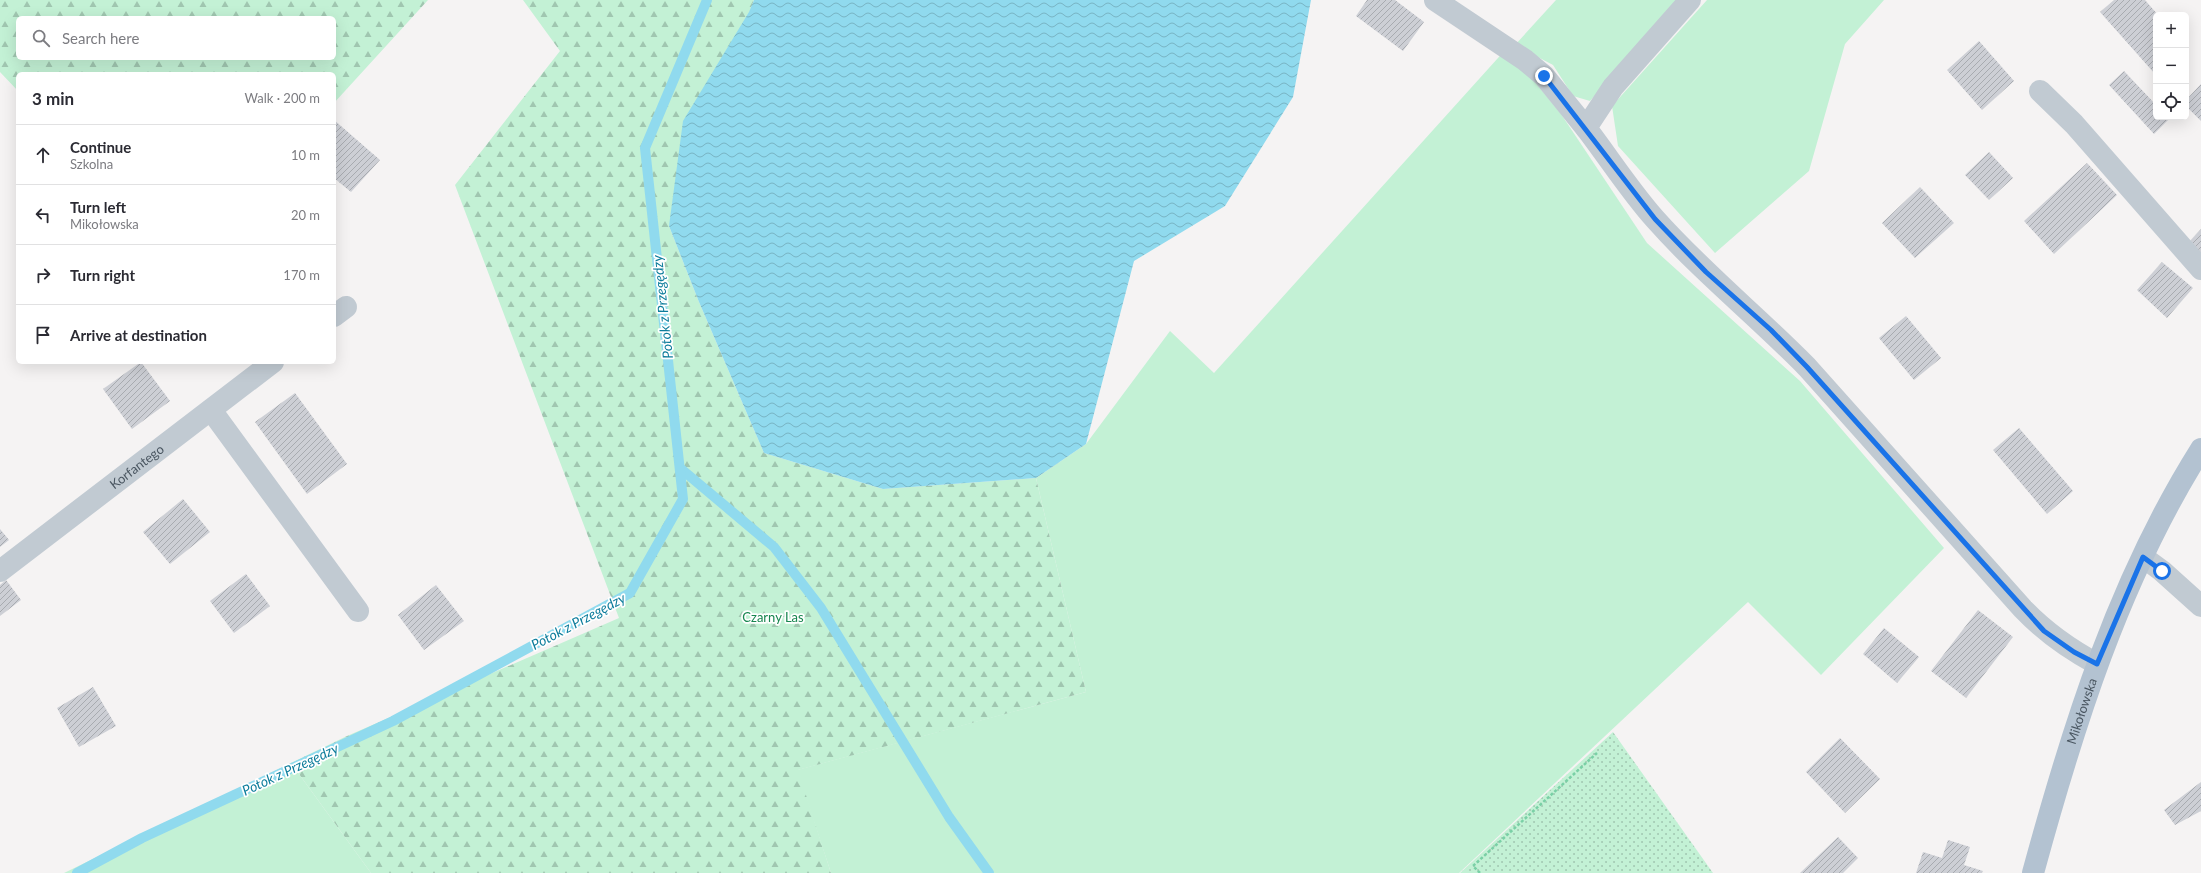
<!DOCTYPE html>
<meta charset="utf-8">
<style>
body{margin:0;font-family:Lato,sans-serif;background:#f2f2f3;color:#2b2b33}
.controls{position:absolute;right:12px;top:12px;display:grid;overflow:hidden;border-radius:6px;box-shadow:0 4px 16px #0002}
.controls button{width:36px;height:36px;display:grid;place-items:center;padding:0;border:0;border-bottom:1px solid #e1e1e2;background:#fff;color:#2b2b33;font:20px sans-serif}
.stop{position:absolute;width:12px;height:12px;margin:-9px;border:3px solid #1a73e8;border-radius:50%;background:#fff}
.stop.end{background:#1a73e8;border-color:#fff;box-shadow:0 1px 4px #0008}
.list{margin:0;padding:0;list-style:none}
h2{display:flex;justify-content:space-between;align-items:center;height:52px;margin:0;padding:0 16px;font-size:17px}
h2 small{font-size:13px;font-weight:400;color:#7c7c81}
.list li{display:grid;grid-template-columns:26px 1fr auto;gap:12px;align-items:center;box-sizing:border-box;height:60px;padding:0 16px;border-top:1px solid #e1e1e2}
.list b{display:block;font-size:15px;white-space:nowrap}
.list p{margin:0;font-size:13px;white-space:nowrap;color:#7c7c81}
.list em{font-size:13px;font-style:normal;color:#7c7c81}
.icon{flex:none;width:22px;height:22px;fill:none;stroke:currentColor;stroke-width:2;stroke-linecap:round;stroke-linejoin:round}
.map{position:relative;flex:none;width:2201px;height:873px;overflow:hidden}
.search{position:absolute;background:#fff;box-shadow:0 4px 16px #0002;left:16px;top:16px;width:320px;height:44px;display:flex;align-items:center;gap:10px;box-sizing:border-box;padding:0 14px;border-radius:6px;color:#7c7c81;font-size:15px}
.panel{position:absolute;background:#fff;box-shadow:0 4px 16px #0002;left:16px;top:72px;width:320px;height:292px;border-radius:6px}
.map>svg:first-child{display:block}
.grass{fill:#c3f1d5}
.forest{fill:url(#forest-firs);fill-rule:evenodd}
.park{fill:url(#park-dots)}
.water{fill:url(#water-waves)}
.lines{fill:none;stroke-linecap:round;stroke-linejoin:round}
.stream{stroke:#90daee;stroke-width:10}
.building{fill:url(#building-hatch)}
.path{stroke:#7ad0a6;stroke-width:2.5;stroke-dasharray:3 2;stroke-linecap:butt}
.minor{stroke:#c1cad2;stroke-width:22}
.major{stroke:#b3c2d1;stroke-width:22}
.route{stroke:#1a73e8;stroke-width:5}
.labels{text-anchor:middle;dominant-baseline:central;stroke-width:3.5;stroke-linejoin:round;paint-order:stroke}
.street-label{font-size:13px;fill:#4a5661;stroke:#fff}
.park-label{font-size:13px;fill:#17864f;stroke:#fff}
.water-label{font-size:14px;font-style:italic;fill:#0c7c9b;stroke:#fff}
</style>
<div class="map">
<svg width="2201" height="873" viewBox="0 0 2201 873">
<defs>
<pattern id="forest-firs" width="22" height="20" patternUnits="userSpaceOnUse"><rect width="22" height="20" fill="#c3f1d5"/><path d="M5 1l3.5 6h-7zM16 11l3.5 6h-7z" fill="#a0c6b0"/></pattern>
<pattern id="park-dots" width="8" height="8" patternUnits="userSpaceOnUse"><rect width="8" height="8" fill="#c3f1d5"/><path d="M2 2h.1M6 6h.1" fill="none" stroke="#a0c6b0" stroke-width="1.8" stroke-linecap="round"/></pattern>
<pattern id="water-waves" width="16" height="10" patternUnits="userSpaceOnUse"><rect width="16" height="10" fill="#90daee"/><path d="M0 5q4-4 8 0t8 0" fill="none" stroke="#78b4c4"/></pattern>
<pattern id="building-hatch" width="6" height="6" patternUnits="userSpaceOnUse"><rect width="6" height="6" fill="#cdcfd5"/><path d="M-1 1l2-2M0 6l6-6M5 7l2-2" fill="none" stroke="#a8abb0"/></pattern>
</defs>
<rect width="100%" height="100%" fill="#f5f3f3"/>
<g class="grass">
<path d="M1556 0H1679L1590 101 1573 96 1553 65 1515 45Z"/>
<path d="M1707 0H1884L1845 44 1809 171 1715 253 1618 146 1612 106Z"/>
<path d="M1507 48 1561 114 1647 243 1800 381 1944 548 1821 675 1748 602 1459 873H831L797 770 1086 692 1036 478 1086 444 1170 331 1214 373Z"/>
<path d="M291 763 371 873H64Z"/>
</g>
<g class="forest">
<path d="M0 0H428L334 103V74H18V91L0 72ZM18 18H334V58H18Z"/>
<path d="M523 0H754L669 226 699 302 764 453 883 489 1036 478 1086 692 798 770 831 873H371L291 763 347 736 619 618 455 185 560 51Z"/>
</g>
<path class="park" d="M1613 732 1713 873H1460Z"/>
<path class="water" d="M754 0H1311L1293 97 1225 206 1134 261 1086 444 1036 478 883 489 764 453 699 302 669 226 683 121 749 12Z"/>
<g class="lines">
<g class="stream">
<path d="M680 468 774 547 821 608 949 817 989 873"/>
<path d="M77 873 142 838 393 721 630 593 683 499 645 148 707 0"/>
</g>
</g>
<g class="building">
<path d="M1367 0H1395L1424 22 1403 51 1356 16Z"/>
<path d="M2114 0H2145L2158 15H2156L2155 74 2100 12Z"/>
<path d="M1979 41 2014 81 1982 110 1947 70Z"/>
<path d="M2124 71 2156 105V117H2167L2169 119 2154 134 2109 85Z"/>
<path d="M2201 84V121L2186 106V100Z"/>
<path d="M334 120 380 160 351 192 334 178Z"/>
<path d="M1989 152 2013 178 1989 200 1965 175Z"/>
<path d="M2087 163 2117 195 2054 254 2024 221Z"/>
<path d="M1920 187 1954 223 1915 258 1882 223Z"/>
<path d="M2201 229V253L2189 242Z"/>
<path d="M2162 262 2193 288 2167 318 2137 290Z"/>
<path d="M1906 316 1941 358 1914 380 1879 338Z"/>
<path d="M141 362 170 401 132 429 103 389Z"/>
<path d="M295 393 347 464 307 494 255 422Z"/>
<path d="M2019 428 2073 491 2047 514 1993 450Z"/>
<path d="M183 499 210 532 170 564 143 532Z"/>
<path d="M0 529 9 540 0 547Z"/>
<path d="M246 574 270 606 234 633 210 601Z"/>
<path d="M6 580 21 600 0 616V585Z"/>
<path d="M436 585 464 621 424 650 398 615Z"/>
<path d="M1978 610 2013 637 1966 698 1931 671Z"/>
<path d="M1884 628 1919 657 1897 683 1863 654Z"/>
<path d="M93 687 116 726 79 747 57 708Z"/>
<path d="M1840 738 1880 779 1845 813 1806 772Z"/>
<path d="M2201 782V811L2175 825 2164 810Z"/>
<path d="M1838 837 1858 858 1843 873H1800Z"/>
<path d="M1948 840 1970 847 1964 865 1983 871 1982 873H1916L1923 852 1942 858Z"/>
</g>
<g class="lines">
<path class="path" d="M1480 873 1473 866 1597 753"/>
<g class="minor">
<path d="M1435 0 1525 60 1544 76 1586 128"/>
<path d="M1690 0 1613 87 1586 128C1609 158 1630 191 1655 219 1702 272 1758 317 1807 367L2023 609C2045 632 2069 649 2097 664"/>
<path d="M2040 91 2074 124 2201 269"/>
<path d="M334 316 346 307"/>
<path d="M211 410 358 611"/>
<path d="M2143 557 2162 571 2201 606"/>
<path id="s1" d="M0 571 273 362"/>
</g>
<path class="major" id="s2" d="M2033 873C2073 726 2119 579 2201 449"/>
</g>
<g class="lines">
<path class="route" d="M1544 76 1655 219 1706 272 1771 330 1807 367 2044 631 2074 652 2097 664 2143 557 2162 571"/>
</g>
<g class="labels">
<g class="street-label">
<text stroke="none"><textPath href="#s1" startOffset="172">Korfantego</textPath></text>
<text stroke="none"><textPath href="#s2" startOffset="169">Mikołowska</textPath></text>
</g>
<g class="park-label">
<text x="773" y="617">Czarny Las</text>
</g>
<g class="water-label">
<text transform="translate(662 307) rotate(-96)">Potok z Przegędzy</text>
<text transform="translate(578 621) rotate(-28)">Potok z Przegędzy</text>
<text transform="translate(290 769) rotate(-25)">Potok z Przegędzy</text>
</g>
</g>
</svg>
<div class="controls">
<button>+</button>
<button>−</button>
<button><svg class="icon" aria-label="locate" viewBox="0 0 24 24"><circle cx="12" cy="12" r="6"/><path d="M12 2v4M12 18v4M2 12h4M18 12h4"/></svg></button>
</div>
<div class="stop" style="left:2162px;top:571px"></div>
<div class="stop end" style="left:1544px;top:76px"></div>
<div class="search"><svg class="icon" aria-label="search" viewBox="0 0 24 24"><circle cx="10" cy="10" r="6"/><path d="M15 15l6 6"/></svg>Search here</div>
<section class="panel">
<h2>3 min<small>Walk · 200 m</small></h2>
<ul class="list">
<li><svg class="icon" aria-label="ahead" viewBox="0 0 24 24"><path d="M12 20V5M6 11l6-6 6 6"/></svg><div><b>Continue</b><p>Szkolna</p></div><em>10 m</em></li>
<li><svg class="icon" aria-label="left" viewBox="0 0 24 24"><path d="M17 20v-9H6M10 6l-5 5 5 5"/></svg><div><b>Turn left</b><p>Mikołowska</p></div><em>20 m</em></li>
<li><svg class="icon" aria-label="right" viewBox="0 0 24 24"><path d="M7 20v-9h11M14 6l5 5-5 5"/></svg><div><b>Turn right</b></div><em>170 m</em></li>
<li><svg class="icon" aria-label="arrive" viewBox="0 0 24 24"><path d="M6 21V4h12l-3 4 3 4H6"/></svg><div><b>Arrive at destination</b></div></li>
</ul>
</section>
</div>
